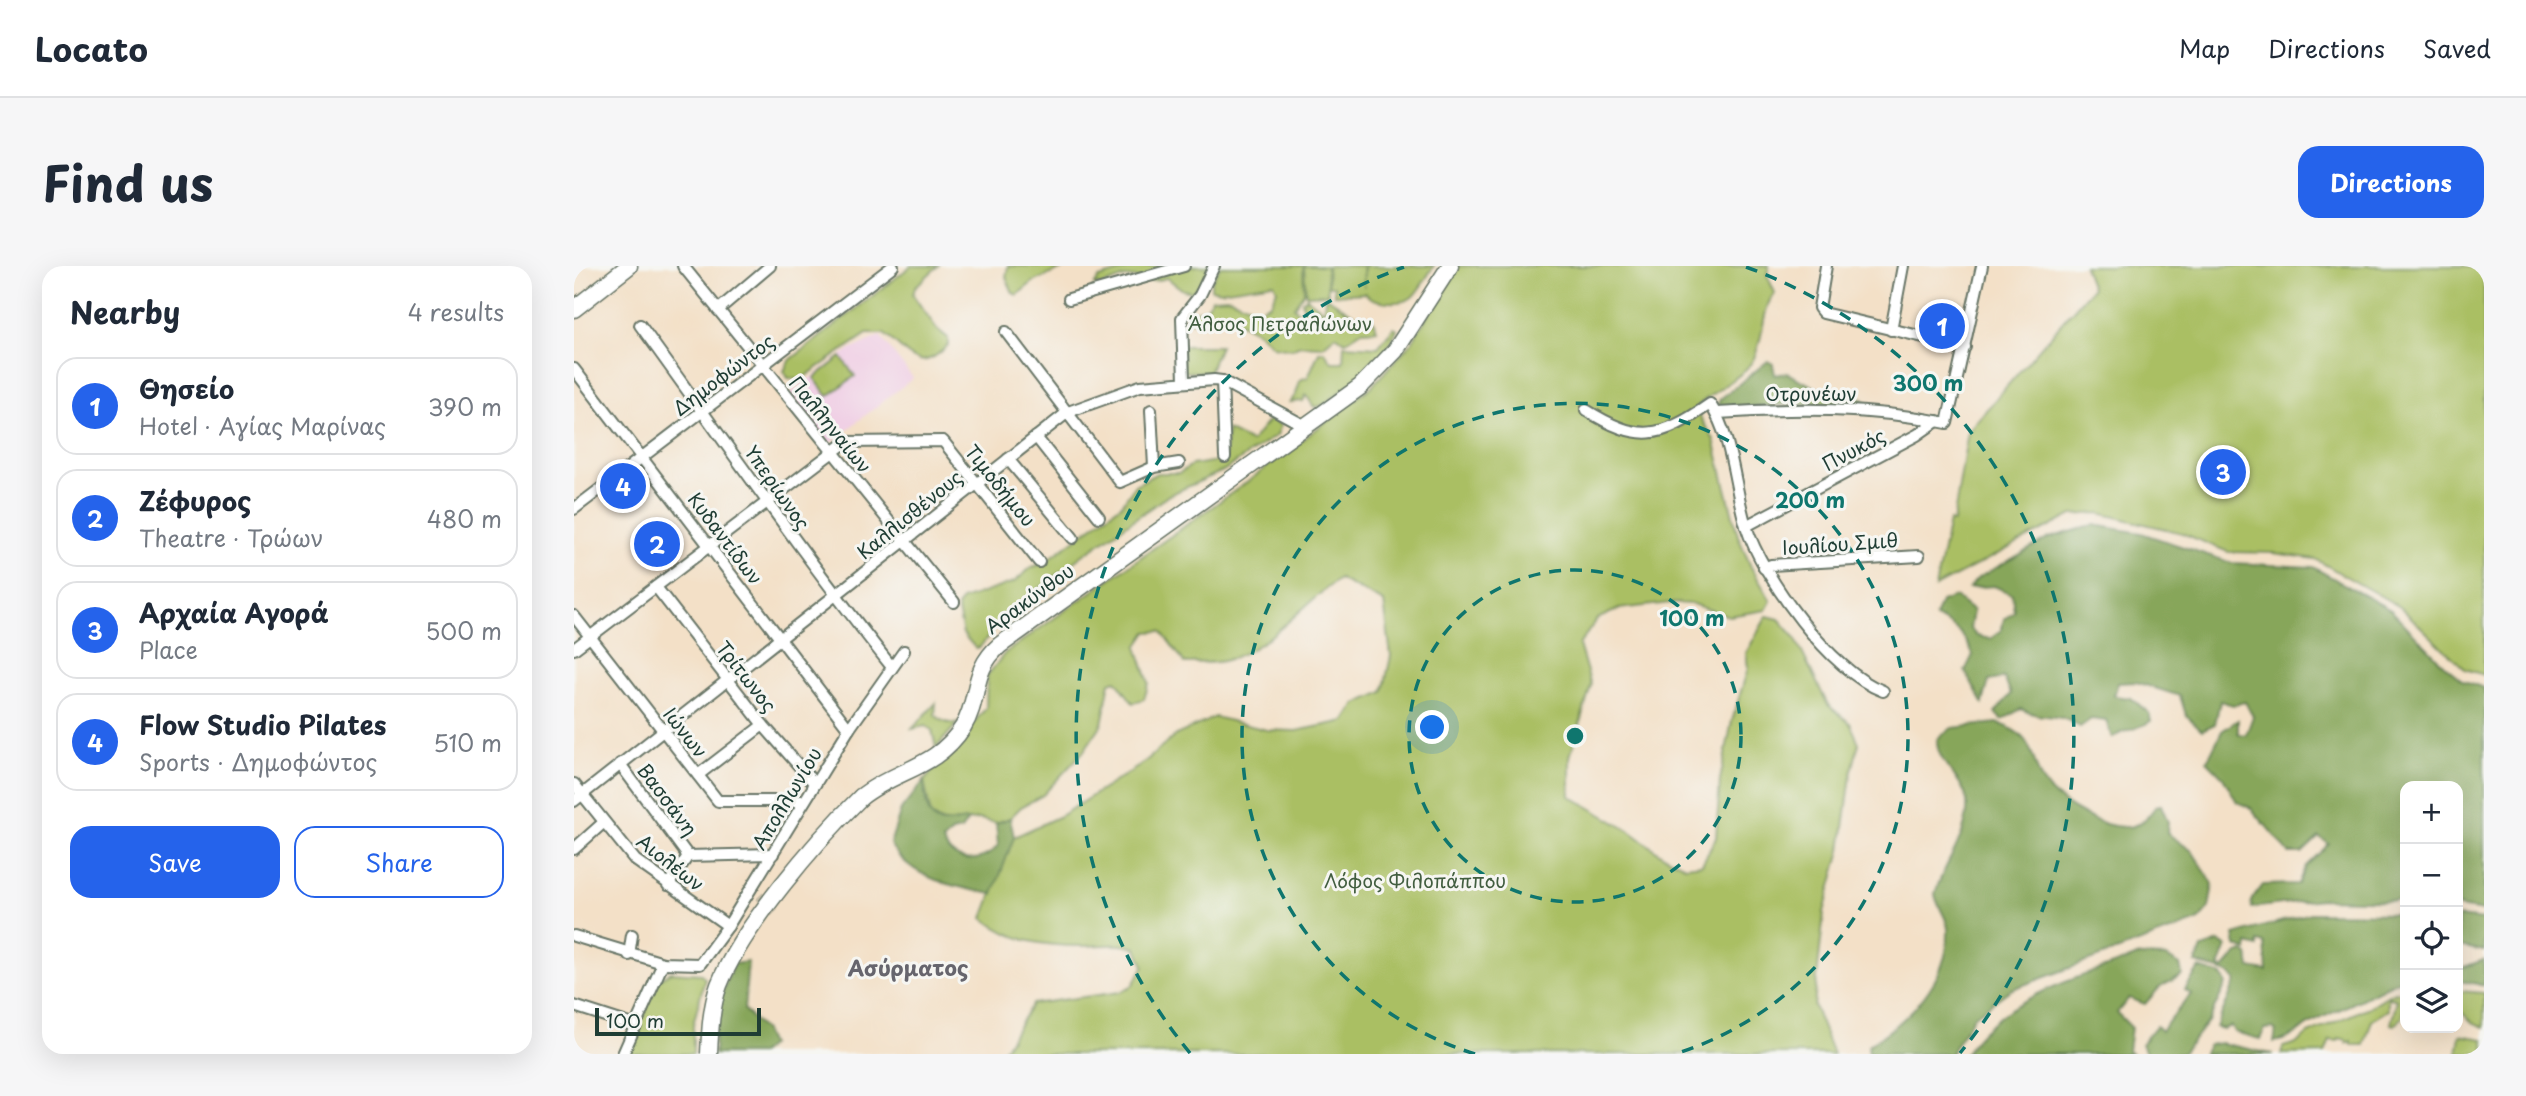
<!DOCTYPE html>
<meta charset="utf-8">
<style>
body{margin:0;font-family:"Playpen Sans",sans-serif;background:#f6f6f7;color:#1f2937}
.controls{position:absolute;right:21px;bottom:21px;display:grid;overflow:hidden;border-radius:14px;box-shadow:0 7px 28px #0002}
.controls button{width:63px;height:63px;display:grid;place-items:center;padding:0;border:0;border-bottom:2px solid #e0e1e3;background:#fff;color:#1f2937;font:35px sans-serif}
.scale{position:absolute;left:21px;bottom:18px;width:166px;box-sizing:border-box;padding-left:7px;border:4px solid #1f3d34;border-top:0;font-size:19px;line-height:24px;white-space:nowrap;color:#1f3d34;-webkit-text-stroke:5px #f6f6f2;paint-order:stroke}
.you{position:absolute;left:859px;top:462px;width:24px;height:24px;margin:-18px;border:5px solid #fff;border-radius:50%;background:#1a73e8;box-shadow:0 0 0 10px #1a73e833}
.badge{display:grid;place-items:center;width:46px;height:46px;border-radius:50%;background:#2563eb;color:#fff;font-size:23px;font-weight:700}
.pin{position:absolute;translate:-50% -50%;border:4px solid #fff;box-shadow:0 2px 7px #0006}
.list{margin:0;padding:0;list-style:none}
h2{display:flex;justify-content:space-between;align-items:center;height:91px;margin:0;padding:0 28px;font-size:30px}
h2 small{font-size:23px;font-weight:400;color:#747a83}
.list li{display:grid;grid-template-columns:46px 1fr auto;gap:21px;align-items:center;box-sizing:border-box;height:98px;margin:0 14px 14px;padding:0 14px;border:2px solid #e0e1e3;border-radius:21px}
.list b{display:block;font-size:26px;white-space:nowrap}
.list p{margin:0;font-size:23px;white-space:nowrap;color:#747a83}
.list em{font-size:23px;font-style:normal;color:#747a83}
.actions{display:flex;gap:14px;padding:21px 28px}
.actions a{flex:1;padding:16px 0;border:2px solid #2563eb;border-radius:21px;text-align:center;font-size:24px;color:#2563eb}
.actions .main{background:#2563eb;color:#fff}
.icon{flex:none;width:38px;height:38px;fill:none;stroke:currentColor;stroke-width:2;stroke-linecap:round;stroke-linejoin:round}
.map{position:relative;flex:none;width:1910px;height:788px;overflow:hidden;border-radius:21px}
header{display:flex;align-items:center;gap:42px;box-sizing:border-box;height:98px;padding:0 35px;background:#fff;border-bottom:2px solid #e0e1e3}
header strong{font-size:33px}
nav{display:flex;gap:38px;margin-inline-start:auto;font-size:24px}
.intro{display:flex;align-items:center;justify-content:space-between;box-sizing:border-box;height:168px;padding:0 42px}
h1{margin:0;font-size:49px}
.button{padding:18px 32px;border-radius:21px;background:#2563eb;color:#fff;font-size:24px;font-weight:700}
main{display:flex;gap:42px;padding:0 42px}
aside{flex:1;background:#fff;border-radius:21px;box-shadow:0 7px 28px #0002}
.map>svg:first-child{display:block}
.built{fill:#f0d0e5}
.green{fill:#aabf64;stroke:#647e4c;stroke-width:2}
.forest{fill:#87a65a;stroke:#537247;stroke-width:2}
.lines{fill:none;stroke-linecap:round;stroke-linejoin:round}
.street-tunnel{stroke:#c9bfaa;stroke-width:10;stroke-dasharray:10 5;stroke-linecap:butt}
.street-casing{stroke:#697667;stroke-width:14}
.secondary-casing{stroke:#697667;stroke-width:19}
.street{stroke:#fff;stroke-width:10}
.secondary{stroke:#fff;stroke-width:16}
.secondary-bridge-casing{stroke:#697667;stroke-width:19;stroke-linecap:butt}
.secondary-bridge{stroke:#fff;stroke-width:16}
.ring{fill:none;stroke:#0f766e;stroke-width:3.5;stroke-dasharray:12 9}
.labels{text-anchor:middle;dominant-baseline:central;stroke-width:6;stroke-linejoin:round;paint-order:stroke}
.park-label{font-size:19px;fill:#425e40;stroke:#f6f6f2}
.street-label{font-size:19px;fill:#1f3d34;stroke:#f6f6f2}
.neighbourhood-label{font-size:21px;font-weight:bold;fill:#66656d;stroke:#f6f6f2}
.centre{fill:#0f766e;stroke:#f6f6f2;stroke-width:3.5}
.ring-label{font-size:21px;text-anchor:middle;font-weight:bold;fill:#0f766e;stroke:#f6f6f2;stroke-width:6;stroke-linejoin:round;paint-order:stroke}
</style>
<header>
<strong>Locato</strong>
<nav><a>Map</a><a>Directions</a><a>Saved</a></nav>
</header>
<div class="intro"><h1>Find us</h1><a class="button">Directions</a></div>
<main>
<aside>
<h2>Nearby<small>4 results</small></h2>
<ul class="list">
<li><span class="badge">1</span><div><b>Θησείο</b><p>Hotel · Αγίας Μαρίνας</p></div><em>390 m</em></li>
<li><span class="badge">2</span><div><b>Ζέφυρος</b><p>Theatre · Τρώων</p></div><em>480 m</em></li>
<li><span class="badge">3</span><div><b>Αρχαία Αγορά</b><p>Place</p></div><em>500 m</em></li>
<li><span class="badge">4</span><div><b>Flow Studio Pilates</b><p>Sports · Δημοφώντος</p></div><em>510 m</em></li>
</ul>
<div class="actions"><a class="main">Save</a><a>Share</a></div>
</aside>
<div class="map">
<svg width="1910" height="788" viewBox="0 0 1910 788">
<rect width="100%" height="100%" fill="#f6f6f2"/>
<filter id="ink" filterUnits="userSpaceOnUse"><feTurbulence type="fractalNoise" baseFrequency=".0143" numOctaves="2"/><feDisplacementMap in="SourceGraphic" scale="14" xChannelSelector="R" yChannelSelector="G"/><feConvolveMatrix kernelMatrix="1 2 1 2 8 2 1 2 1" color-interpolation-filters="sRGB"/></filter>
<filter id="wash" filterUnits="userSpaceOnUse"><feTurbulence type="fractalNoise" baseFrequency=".00686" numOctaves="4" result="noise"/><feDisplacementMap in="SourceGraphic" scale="28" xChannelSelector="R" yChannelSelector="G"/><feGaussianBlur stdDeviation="1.57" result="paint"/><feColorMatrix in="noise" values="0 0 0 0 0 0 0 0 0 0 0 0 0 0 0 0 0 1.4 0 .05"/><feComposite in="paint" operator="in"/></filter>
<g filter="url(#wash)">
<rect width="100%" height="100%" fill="#f3e0c7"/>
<path class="built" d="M306 70 339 112 256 177 216 127 270 87Z"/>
<g class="green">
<path d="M337 0H364L341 21 339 29 363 63 374 72V79C344 111 335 86 310 68H293L226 114 214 112 210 105 215 95Z"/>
<path d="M434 0H492V1L459 16 443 29 439 27 432 11Z"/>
<path d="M565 0H636L626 18 618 26 609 24 593 12 579 15 551 11 527 20 520 19 525 12Z"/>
<path d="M646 0H729L730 26 720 41 727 49H731L728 35 733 32 750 45 751 32H754L782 50 799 54 803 64 788 65 771 76 762 69 749 80 726 79 718 83 699 80 684 66 653 50 631 57 612 55 614 48 631 42 638 32 654 31 684 44 697 37 703 24 700 17 646 25 637 23V16Z"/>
<path d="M730 0H752L754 28 732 29Z"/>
<path d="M753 0H789L790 21V0H860C854 8 845 26 837 32 826 39 798 37 791 27L760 29V20H754Z"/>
<path d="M883 0H1195L1193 9 1201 27C1187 42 1191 73 1179 94 1168 113 1135 126 1121 143L1140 174 1164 270 1177 301 1197 335 1192 344 1155 350 1118 338 1096 337 1045 343 1023 353 1005 379 1017 419 996 491V530L1056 565 1088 589 1111 600 1128 598 1142 572 1146 514 1158 455 1174 402 1172 387 1193 350 1205 353 1220 370 1254 439 1276 457 1285 477 1277 509 1267 584 1250 646 1240 740 1259 788H427L458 738 546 726 558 720 570 700 563 682C544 676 528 680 508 680 470 680 439 676 409 652L440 571 486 550 567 499 602 469 641 451 693 464 722 465 771 455 782 438 809 426 817 390 810 336 765 313C728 338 696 383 649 395 638 398 623 396 611 397L587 365 573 366 563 381 575 417 570 433 559 437 542 414 536 416 528 458 509 486 469 529 447 541 436 552 422 557 405 553 369 557 357 550 350 515 412 442 413 410 431 387 676 214 797 121 838 76Z"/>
<path d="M1510 0H1910V409L1891 403 1826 341 1741 293 1699 287 1654 286 1608 267 1525 247 1498 249 1361 321 1375 255 1379 256 1394 165 1518 22Z"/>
<path d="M820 61 823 63C811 95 773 121 747 140L740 141 732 129 729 135 716 136 722 128 726 114 734 111 745 86 750 85 758 96H769L770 79 804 81Z"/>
<path d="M608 80H646L635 106H609Z"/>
<path d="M267 91 281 110 254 130 240 112Z"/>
<path d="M696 153 707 159 703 169 649 205 595 229 506 291 431 349 406 381 402 383 389 368 383 340 388 334 440 316 458 301 468 298 547 239 561 219 583 207H605L618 199 651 194 653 164 677 176Z"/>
<path d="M362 437 361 449C369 456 373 458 384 457L362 482 358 464 351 460 338 463Z"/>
<path d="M97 706 127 708 131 712 119 759V788H50L85 713Z"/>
<path d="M1831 724 1829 751 1821 759 1817 758 1823 734 1814 731V744L1798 754 1790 779H1778V775L1773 777V774L1765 772 1764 775 1756 774 1751 787 1707 788 1709 781 1723 777 1734 768 1795 741 1818 727Z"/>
<path d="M1884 725 1910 727V761L1898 756 1887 746 1884 750Z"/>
<path d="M1886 769 1910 773V788H1883Z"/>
</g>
<g class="forest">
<path d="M1194 95 1199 98 1201 109 1213 107 1262 132H1288L1296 141 1217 138 1151 143 1144 138 1146 133Z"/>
<path d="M1520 259 1567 267 1658 297 1739 301 1817 344 1871 400 1888 414 1910 422V645L1884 641V520H1831V635L1747 633 1678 642 1677 635 1689 619 1724 618 1731 601 1755 578 1745 571 1728 587H1715L1677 542 1663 536 1649 511 1633 495 1648 465 1664 454V468L1672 469 1679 450 1671 436 1659 439 1646 435 1641 458 1628 464 1612 449 1606 430 1562 416 1544 417 1540 430 1557 432 1575 447 1577 455C1563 464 1551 463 1538 472L1532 455 1517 453 1506 461C1482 444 1472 456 1447 443L1428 454 1421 447 1437 428 1430 412 1415 415 1409 437 1391 405 1399 389C1391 369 1381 359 1361 351L1367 336 1381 331 1399 345 1396 363 1403 370 1416 373 1427 365 1430 353 1440 346 1438 328 1420 320 1395 322 1404 312 1475 272Z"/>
<path d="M1423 457C1467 470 1454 500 1474 523 1490 540 1527 562 1552 561 1566 561 1574 551 1582 540L1587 539 1594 556 1593 567 1618 585 1639 618 1635 642 1624 655 1436 724 1400 750 1376 788H1295L1294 779C1334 755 1376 714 1374 663 1373 650 1363 641 1361 628 1369 598 1396 568 1393 536 1390 511 1362 499 1363 473L1378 462Z"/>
<path d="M350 515C351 530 351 556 371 557 378 557 386 554 394 554L387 564 378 566 369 575C379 599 410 599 424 579L422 557 436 552 440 571 419 628C380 621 337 613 316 578L327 544Z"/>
<path d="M1737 647 1831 648V711C1802 727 1773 740 1743 754 1726 762 1719 774 1700 776L1702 765 1699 762 1691 763 1686 773 1660 766 1657 760 1649 763 1642 761 1662 715 1655 707 1622 697 1628 682 1645 676 1653 680 1645 701 1650 703 1662 689 1669 686 1674 689 1676 702 1693 705 1691 678 1684 676V681L1674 678 1673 685 1662 680 1660 669Z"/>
<path d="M1884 651 1910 654V685L1884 680Z"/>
<path d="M1564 690 1592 691 1606 699 1608 709 1585 722 1571 738 1555 732 1543 747 1557 761 1554 785 1558 788H1391C1427 730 1503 713 1564 690Z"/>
<path d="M1910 694V719L1884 715V703Z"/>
<path d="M174 696 170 744 190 765 196 779 186 788H140L142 743 159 698Z"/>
<path d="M1625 702 1648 709 1652 718 1635 754 1608 788H1573L1567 778 1582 760 1587 765 1617 728 1611 724Z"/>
<path d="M1647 777 1693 787 1699 788H1629L1635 779Z"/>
</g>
</g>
<g filter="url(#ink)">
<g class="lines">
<path class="street-tunnel" d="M185 630 201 647"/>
<g class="street-casing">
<g id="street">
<path d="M109 0 380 336"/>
<path d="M1252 0 1245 42 1249 47 1391 81"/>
<path d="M495 33 610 0"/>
<path d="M144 44 196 0"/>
<path d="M66 59C149 173 229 289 317 400"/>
<path d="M1317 64 1329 0"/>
<path d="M432 66 546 216 580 201 605 197"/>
<path d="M0 103 275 463"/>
<path d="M610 115 608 52 626 29 640 0"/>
<path d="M648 115 651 191"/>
<path d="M577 144 580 201"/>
<path d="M1012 144C1065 177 1086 173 1136 138 1159 172 1160 221 1172 260 1188 311 1258 407 1309 425"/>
<path d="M1143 147C1220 142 1296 141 1373 157L1408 0"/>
<path d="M462 171 525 251"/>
<path d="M434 193 499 272"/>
<path d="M0 243 319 0"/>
<path d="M1172 260 1343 169 1363 155"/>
<path d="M1190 302 1197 299 1345 290"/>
<path d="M82 321 189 459 241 518"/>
<path d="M0 350 144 535H230"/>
<path d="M0 383 272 176 369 175 465 296"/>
<path d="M46 498 114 590"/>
<path d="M124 509 189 459"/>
<path d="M0 518 61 594 154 660"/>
<path d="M0 535 494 146 566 120 640 114 648 115 731 160"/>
<path d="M0 583 29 557"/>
<path d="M94 619 114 590 199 588"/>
<path d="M0 670 89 697 126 698 154 660 275 463 330 385"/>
<path d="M55 689 58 669"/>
<path d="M0 740 62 760"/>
<path d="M49 788 89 697"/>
</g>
</g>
<g class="secondary-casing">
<g id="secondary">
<path d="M0 43 55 0"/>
<path d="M287 531C322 503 362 503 389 461 407 431 396 405 426 379L786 121 821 85 876 0"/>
</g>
</g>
<use href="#street" class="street"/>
<use href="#secondary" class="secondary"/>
<g class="secondary-bridge-casing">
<path id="secondary-bridge" d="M135 788C136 765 137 741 145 719 168 661 242 575 287 531"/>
</g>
<use href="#secondary-bridge" class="secondary-bridge"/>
</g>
</g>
<g class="ring">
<circle cx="1001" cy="470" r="166"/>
<path d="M901 788A333 333 0 1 1 1101 788"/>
<path d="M616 787A499 499 0 0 1 830 1M1172 1A499 499 0 0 1 1386 787"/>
</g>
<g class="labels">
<g class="park-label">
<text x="706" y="57">Άλσος Πετραλώνων</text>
<text x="841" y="614">Λόφος Φιλοπάππου</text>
</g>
<g class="street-label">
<text transform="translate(149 108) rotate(-37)">Δημοφώντος</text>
<text x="1237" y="127">Οτρυνέων</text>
<text transform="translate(257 158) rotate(51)">Παλληναίων</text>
<text transform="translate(1279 183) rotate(-28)">Πνυκός</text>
<text transform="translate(427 219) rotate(51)">Τιμοδήμου</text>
<text transform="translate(204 221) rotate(55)">Υπερίωνος</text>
<text transform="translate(335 248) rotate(-39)">Καλλισθένους</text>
<text transform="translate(152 272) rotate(53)">Κυδαντίδων</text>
<text transform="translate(1266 277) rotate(-4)">Ιουλίου Σμιθ</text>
<text transform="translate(455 332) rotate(-36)">Αρακύνθου</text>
<text transform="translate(173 410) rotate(52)">Τρίτωνος</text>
<text transform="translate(112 466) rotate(52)">Ιώνων</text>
<text transform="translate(212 532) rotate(-59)">Απολλωνίου</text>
<text transform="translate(94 533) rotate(53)">Βασσάνη</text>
<text transform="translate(97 596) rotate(38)">Αιολέων</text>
</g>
<g class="neighbourhood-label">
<text x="334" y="701">Ασύρματος</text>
</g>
</g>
<circle cx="1001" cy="470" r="10" class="centre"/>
<g class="ring-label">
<text x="1354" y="125">300 m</text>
<text x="1236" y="242">200 m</text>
<text x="1118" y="360">100 m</text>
</g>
</svg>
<div class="controls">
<button>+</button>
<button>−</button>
<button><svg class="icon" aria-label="locate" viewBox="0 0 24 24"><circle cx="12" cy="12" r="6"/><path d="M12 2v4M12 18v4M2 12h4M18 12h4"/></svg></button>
<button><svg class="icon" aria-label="layers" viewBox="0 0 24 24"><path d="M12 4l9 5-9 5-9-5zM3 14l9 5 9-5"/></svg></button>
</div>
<div class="scale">100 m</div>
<div class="you"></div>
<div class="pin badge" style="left:1368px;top:60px">1</div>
<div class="pin badge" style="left:83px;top:278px">2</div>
<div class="pin badge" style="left:1649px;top:206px">3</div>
<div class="pin badge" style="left:49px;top:220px">4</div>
</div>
</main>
